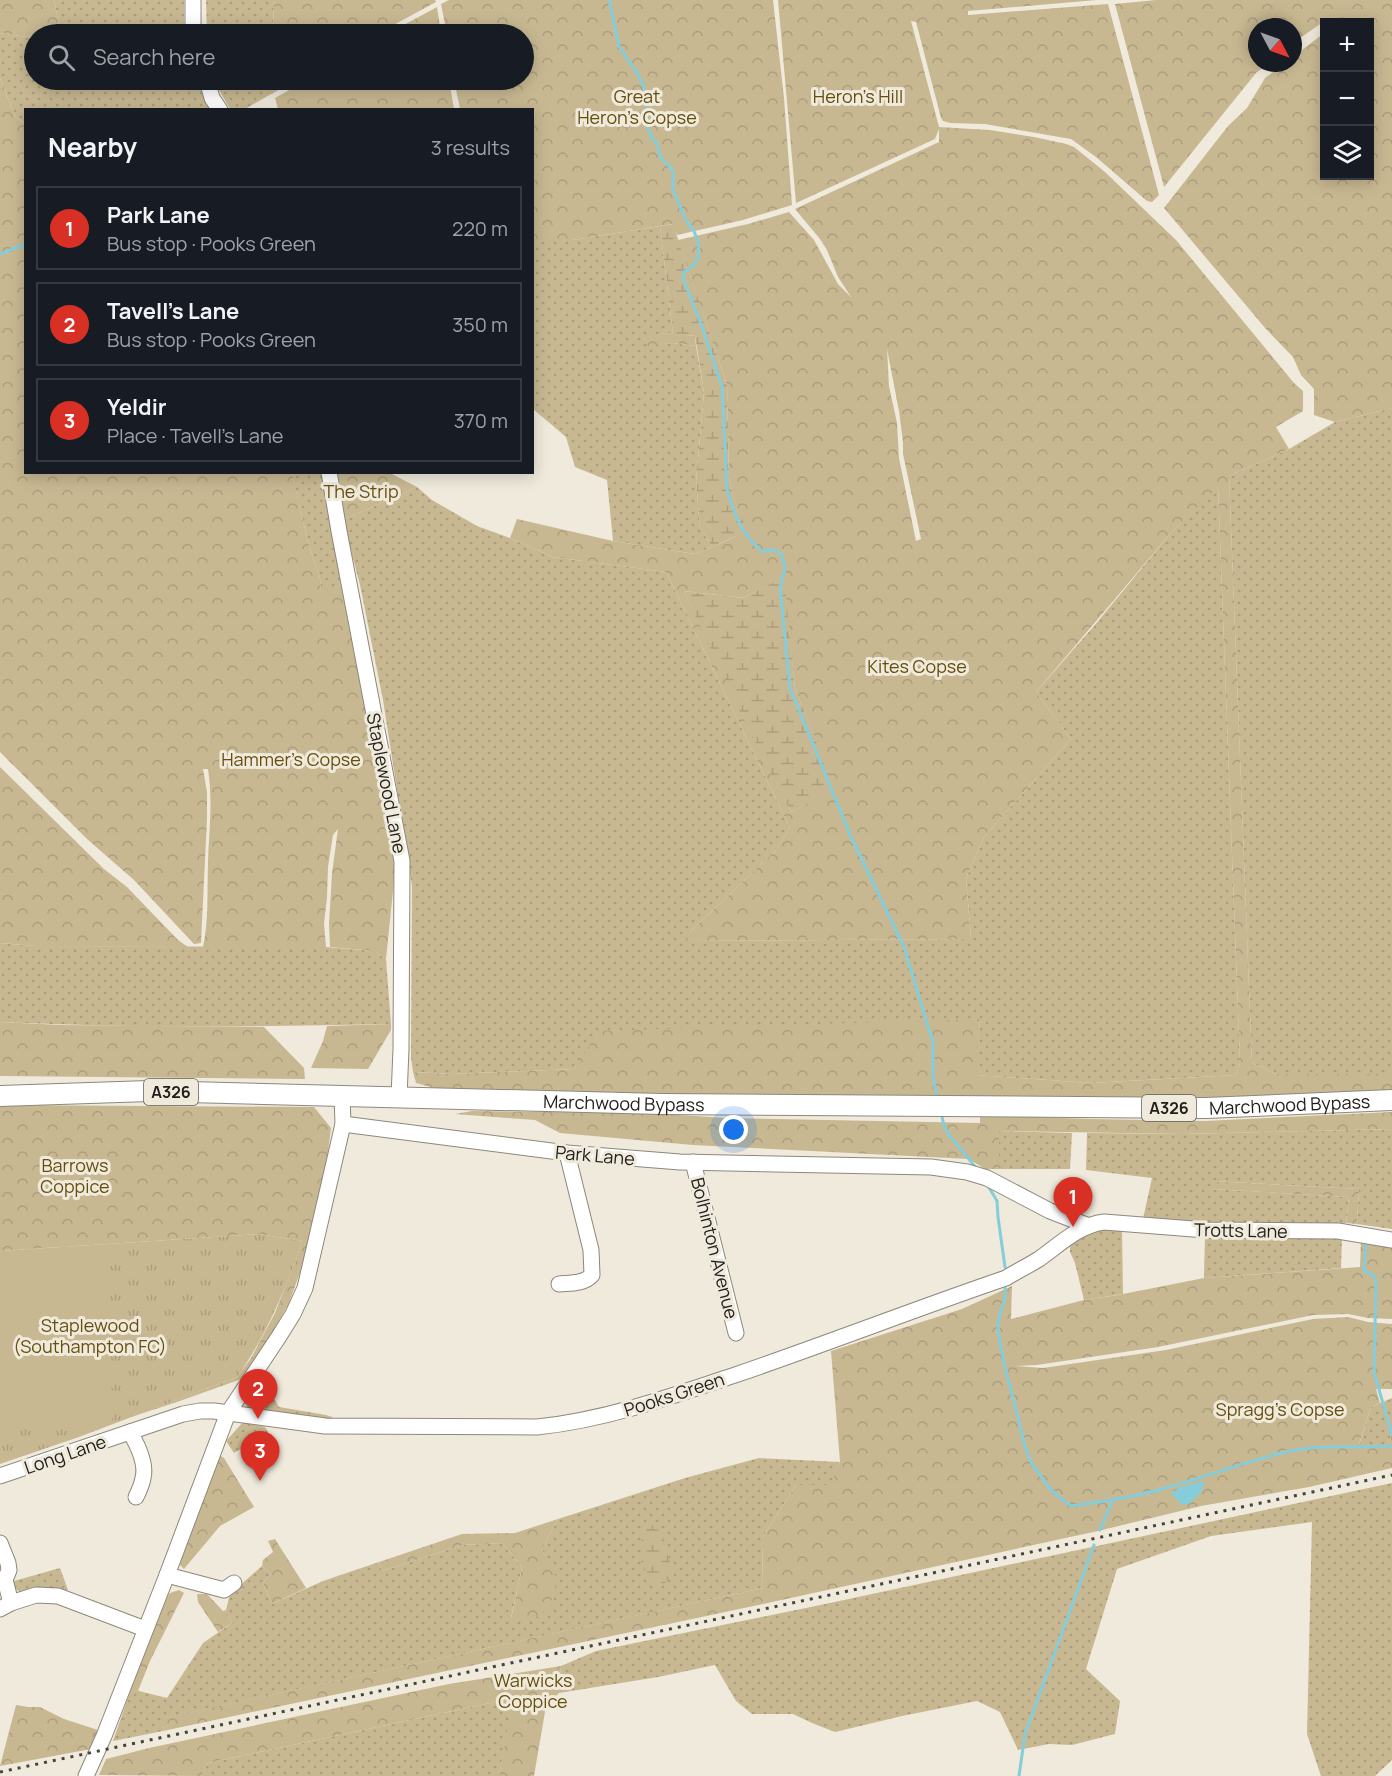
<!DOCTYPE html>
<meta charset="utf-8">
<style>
body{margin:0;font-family:Manrope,sans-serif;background:#242831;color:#f1f3f6}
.controls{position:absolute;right:18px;top:18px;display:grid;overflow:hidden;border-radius:0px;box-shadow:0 3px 15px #0003}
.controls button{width:54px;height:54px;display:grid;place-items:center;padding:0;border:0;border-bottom:2px solid #363941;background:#171b24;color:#f1f3f6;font:30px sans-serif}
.compass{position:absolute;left:1248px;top:18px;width:54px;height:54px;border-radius:50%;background:#171b24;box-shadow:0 3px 15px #0003;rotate:131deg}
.you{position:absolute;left:734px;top:1130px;width:21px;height:21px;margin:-15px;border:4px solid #fff;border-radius:50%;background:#1a73e8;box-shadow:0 0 0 9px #1a73e833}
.badge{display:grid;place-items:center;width:39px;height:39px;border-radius:50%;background:#d93025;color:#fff;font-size:20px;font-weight:700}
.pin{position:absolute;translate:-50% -50px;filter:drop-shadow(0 2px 3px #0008)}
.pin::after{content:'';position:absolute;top:32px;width:21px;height:18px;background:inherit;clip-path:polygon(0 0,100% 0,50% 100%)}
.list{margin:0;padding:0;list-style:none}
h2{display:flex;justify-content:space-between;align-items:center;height:78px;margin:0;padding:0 24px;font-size:26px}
h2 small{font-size:20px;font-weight:400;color:#9ea1a6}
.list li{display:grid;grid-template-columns:39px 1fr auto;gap:18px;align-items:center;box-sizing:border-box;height:84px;margin:0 12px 12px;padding:0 12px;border:2px solid #363941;border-radius:0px}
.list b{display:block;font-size:22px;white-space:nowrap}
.list p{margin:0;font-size:20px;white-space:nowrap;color:#9ea1a6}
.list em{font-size:20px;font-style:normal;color:#9ea1a6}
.icon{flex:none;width:33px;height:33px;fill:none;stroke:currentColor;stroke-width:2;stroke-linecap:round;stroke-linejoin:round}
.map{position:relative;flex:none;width:1392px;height:1776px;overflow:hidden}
.search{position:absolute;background:#171b24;box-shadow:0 3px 15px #0003;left:24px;top:24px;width:510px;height:66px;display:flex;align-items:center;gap:15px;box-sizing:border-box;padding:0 21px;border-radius:33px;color:#9ea1a6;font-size:22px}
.panel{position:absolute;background:#171b24;box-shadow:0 3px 15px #0003;left:24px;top:108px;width:510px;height:366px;border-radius:0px}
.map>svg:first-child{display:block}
.grass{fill:url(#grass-dots)}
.forest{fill:url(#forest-crowns);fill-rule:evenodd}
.wetland{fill:url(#wetland-marsh)}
.park{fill:url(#park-tufts)}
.pitch{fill:#c8b892}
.water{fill:#85cddb}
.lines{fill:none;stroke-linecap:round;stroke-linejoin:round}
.stream{stroke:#85cddb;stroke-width:3}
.minor-casing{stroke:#8d887c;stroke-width:17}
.major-casing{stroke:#8d887c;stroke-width:22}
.minor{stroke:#fff;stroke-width:15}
.major{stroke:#fff;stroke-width:20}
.rail{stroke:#46443d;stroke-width:3;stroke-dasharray:3 6;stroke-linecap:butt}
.labels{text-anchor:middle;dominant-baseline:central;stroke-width:6;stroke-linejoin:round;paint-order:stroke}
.shield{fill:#efeadc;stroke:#605d55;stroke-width:1.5}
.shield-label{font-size:16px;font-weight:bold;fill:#22201b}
.park-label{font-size:18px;fill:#664f0e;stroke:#efeadc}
.street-label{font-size:18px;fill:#22201b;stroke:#efeadc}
</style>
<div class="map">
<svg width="1392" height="1776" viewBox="0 0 1392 1776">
<defs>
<pattern id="grass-dots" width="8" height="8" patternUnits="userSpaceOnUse" patternTransform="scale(1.5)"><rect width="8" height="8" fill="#c8b892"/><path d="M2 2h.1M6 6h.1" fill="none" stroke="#ac9e7d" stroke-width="1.8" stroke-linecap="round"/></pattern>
<pattern id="forest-crowns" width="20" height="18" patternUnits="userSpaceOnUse" patternTransform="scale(1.5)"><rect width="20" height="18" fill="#c8b892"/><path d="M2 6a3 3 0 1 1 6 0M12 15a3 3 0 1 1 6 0" fill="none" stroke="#ac9e7d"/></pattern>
<pattern id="wetland-marsh" width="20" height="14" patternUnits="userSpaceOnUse" patternTransform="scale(1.5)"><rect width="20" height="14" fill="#c8b892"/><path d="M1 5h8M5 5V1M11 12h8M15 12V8" fill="none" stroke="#ac9e7d"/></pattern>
<pattern id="park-tufts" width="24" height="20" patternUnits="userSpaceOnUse" patternTransform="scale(1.5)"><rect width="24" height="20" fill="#c8b892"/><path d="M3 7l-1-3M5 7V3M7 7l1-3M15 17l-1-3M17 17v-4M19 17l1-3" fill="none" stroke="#ac9e7d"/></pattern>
</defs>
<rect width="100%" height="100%" fill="#efeadc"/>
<g class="grass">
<path d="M54 0H184V34H61Z"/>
<path d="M206 0H274L273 34H207Z"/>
<path d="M0 33 34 38V80H199L210 109 26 110 25 124 15 116 0 78Z"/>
<path d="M216 80H272L273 93 245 109H230L219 90Z"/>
<path d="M660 226 673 334 665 333 644 338 648 345 673 343 696 346 704 392 696 481 700 527 712 547 695 554 613 541 607 480 575 467 566 437 533 409 532 240H573Z"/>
<path d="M1392 408V1074H1276L1252 1063 1229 476 1289 449 1335 422Z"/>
<path d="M294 472 323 473 341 585 321 592 320 578 308 542 292 474Z"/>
<path d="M1218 486 1240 1063 1236 1075 1091 1083 975 1075 980 1019 584 1056 574 1069 452 1074 413 1072 411 1058 412 886 383 700 360 585 343 520 417 487 432 500 477 526 510 538 553 557 666 572 790 828 775 851 693 929 685 941 971 939 966 878 984 837 1071 739 1036 692 1094 626 1170 534Z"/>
<path d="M0 943 36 946 326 947 374 951 386 959 391 1024C261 1027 130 1028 0 1022Z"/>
<path d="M1392 1129V1229L1357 1224 1359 1189 1212 1181 1211 1189 1349 1197 1346 1223H1230L1143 1219 1152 1178 1086 1170 1087 1133 1183 1134Z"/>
<path d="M998 1131 1072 1133 1070 1169H999Z"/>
<path d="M1098 1229H1122L1123 1294 1084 1300 1075 1263 1070 1252V1245Z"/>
<path d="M1205 1235 1342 1238 1341 1268 1204 1278Z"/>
<path d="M262 1378 279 1407 326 1415 332 1417 333 1422 249 1410 244 1401Z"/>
<path d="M1392 1398V1433L1389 1444 1359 1445 1371 1407Z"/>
<path d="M243 1422 265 1427 273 1441H254L234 1453 226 1441Z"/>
<path d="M759 1458 840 1462 831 1485H796L762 1538 763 1588 165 1718 163 1731 113 1741 131 1689 167 1698 203 1643 232 1623 226 1610 230 1594 262 1566 271 1574 263 1583 272 1604 323 1581 379 1562 382 1571 463 1545 502 1543 522 1567 511 1618 548 1564 542 1549 558 1519 685 1478Z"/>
<path d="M1392 1483V1760L1375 1776H1321L1307 1734 1312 1522 1211 1536 1117 1569 1086 1669 1120 1701 1115 1734 1072 1745 1049 1744 1018 1750 1000 1712 977 1701 902 1716 835 1732 812 1723 793 1714H752L736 1701 715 1665 658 1677 559 1693 561 1666 596 1651 830 1603Z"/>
<path d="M60 1568 68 1590 20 1593 16 1589 13 1585 14 1581Z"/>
<path d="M514 1698 499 1776H201L208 1763Z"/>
</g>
<g class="forest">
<path d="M0 0H54L61 34H34V38L0 33Z"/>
<path d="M274 0H435L436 2 377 34H273Z"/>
<path d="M449 0H773L784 98 792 205 743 220 677 235 672 224 573 240H533L532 110 460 109 454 80H524V34H447L441 4Z"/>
<path d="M778 0H1097L968 11V15L1108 4 1159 195 1152 202 1147 201 1096 157 1071 139 985 124 950 123 943 121 941 118 916 22 911 21 939 127 990 130 1034 137 1066 144 1074 147 1105 172 1176 240 1294 383 1303 391V411L1276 427 1289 449 1229 476 1252 1063 1276 1074H1392V1095L1138 1100 845 1098 751 1095 445 1091 416 1083 413 1072 452 1074 574 1069 599 1031 980 1019 976 1075 1091 1083 1236 1075 1240 1063 1218 487 1170 534 1036 692 1071 739 984 837 966 878 971 939 684 941 693 929 775 851 790 828 666 572 553 557 510 538 517 519 613 541 695 554 728 540 746 531 733 496 729 477 727 385 678 240 748 224 789 212 814 240 838 284 851 297 838 277 827 250 820 239 795 209 939 142V129L935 139 796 203ZM887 349 899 411 903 442V454L921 539 916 541 899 458 897 423 889 386ZM783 578 795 688 834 788 791 812 684 591 743 598Z"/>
<path d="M1156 0H1392V408L1335 422 1314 415V389L1301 375 1293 357 1266 329 1164 208 1228 126 1247 108 1265 78 1285 63H1293V57L1324 33V176H1370V22H1329L1326 20 1293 43V27H1257V63H1269L1256 73 1164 187 1115 4Z"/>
<path d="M437 7 441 34H387Z"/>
<path d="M0 78 15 116 25 124 26 472 292 473 308 542 320 578 321 591 341 585 396 862 386 959 374 951 330 947 329 924 332 873 338 829 333 835 328 867 327 898 324 923 326 947H203C209 920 207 890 208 863 209 829 213 803 208 769H203L207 792V819L201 943 194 944 134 880 87 839 0 752Z"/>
<path d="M272 80H297L273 93Z"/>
<path d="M307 80H449L454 109H278L275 98Z"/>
<path d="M665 333 695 336 696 346 673 343 647 346 644 337Z"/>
<path d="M335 473H390L417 487 343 520Z"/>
<path d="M0 767 104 869 127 887 178 940 188 947 36 946 0 943Z"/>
<path d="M0 1022 61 1025 264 1027 304 1068 305 1079 0 1076Z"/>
<path d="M391 1024V1030L368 1069 311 1068 323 1041 327 1026Z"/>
<path d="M0 1105 314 1107 331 1128 320 1217 289 1303 247 1377 177 1402 128 1418 237 1377 251 1358 275 1313 303 1241 258 1234 0 1251Z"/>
<path d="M472 1111 649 1113 725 1118 980 1123V1115L1089 1119 1205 1121 1392 1112V1129L1183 1134 999 1131V1169H985L969 1159 693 1145 560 1133 535 1120 455 1114Z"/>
<path d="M1211 1181 1359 1189 1357 1224 1346 1223 1349 1197 1211 1189Z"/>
<path d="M1361 1240 1392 1246V1319L1368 1318 1348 1314 1313 1315 1158 1347 1037 1365 1015 1366 1043 1368 1166 1350 1313 1319 1348 1317 1368 1322 1392 1324V1389H1376L1380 1403 1371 1407 1359 1444H1389L1392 1433V1468L1309 1487 1201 1506 1098 1531 763 1604 163 1731 164 1718 763 1588 762 1538 796 1485H830L840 1462 831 1351 962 1309 1012 1286 1011 1319 1084 1300 1118 1295 1204 1278 1360 1267Z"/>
<path d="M219 1455 224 1458 254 1507 220 1526 184 1569 180 1565 181 1557Z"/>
<path d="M558 1519 542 1549 557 1579 550 1606 534 1619H511L522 1567 502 1543 463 1545 382 1571 379 1562 462 1534 515 1533Z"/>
<path d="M275 1539 306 1588 272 1604 263 1583 271 1574 262 1566 263 1560 273 1552 268 1541Z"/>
<path d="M179 1590 184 1593 150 1661 138 1691 127 1689 163 1602 170 1593Z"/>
<path d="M197 1594H207L223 1611 226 1610 232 1623 218 1632 198 1602Z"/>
<path d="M561 1666 559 1693 546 1706 534 1776H499L513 1698 208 1763 201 1776 99 1775 106 1759 149 1748 449 1684Z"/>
<path d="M16 1705 28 1707H40L64 1719 98 1730 91 1749 0 1766Z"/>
</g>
<g class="wetland">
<path d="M673 224 727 385 729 477 733 496 747 531 712 547 700 527 696 481 704 392 695 336 673 334 660 226Z"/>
<path d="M784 577 795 688 835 789 791 812 733 698 684 591 743 598Z"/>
<path d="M650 1524C651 1525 657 1528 658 1529 665 1537 673 1567 670 1577 670 1578 665 1583 664 1584L655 1583 641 1564 642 1529Z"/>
</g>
<path class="park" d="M258 1234 303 1241C285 1289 267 1335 237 1377L79 1437 0 1464V1251Z"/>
<path class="pitch" d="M110 1249 112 1420 97 1425 0 1427V1251Z"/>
<path class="water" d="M1203 1481 1204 1484 1201 1492 1189 1504 1182 1505 1171 1493 1181 1487Z"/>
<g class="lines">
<g class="stream">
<path d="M609 0 619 46 637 73 644 87 648 128 652 139 657 143 660 157 671 168 673 172V190L686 220 694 231 699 245 697 260 693 266 684 272 683 278 701 324 722 387 727 489C733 513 743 536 762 551L775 550 781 554 784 563 785 570 780 587 790 688 851 837 904 947 933 1043V1079L938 1100"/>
<path d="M0 254 26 244"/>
<path d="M941 1112 944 1126 949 1135 977 1169"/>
<path d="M987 1184 997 1201 998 1217 1005 1267"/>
<path d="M1366 1244 1364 1271 1372 1274 1376 1280 1374 1372 1392 1435"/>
<path d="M1005 1288V1298L998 1321V1332L1004 1363 1026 1450 1032 1464 1052 1491 1071 1506C1100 1502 1130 1498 1158 1490 1201 1479 1243 1462 1286 1452 1321 1444 1356 1448 1392 1446"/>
<path d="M1100 1530 1113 1500"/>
<path d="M1019 1776 1025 1734 1094 1545"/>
</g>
<g class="minor-casing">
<g id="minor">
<path d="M193 0V28L195 34"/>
<path d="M207 80 212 98 220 110"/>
<path d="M329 472 339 531 402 861 401 1049 399 1097"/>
<path d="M343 1124 567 1153 680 1162 931 1167 967 1172 987 1178 1050 1211 1089 1226"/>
<path d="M693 1162 736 1333"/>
<path d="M559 1284C570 1283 584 1284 592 1275L591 1250 567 1153"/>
<path d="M130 1432C137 1444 147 1463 143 1478 142 1485 139 1491 136 1497"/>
<path d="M0 1476 183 1414 200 1411H214L325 1426 537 1427C605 1420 670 1397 735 1375 826 1344 915 1309 1006 1278 1017 1271 1028 1266 1039 1259 1059 1245 1079 1225 1104 1222L1206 1230 1338 1231 1392 1240"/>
<path d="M0 1543 8 1563 9 1570 5 1580 11 1603"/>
<path d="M167 1575 224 1590 234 1583"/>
<path d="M0 1609 11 1603 36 1595 58 1596 145 1629"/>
<path d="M86 1776 104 1736 167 1575 228 1413 278 1338 293 1314 305 1288 343 1124 342 1096"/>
</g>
</g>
<g class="major-casing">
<g id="major">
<path id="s1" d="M0 1096 149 1091 662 1104 1206 1108 1392 1100"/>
</g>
</g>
<use href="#minor" class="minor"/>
<use href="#major" class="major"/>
<path class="rail" d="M0 1772 1392 1475"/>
</g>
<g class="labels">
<g class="shield">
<rect x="144" y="1079" width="54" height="26" rx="4.5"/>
<rect x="1142" y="1095" width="54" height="26" rx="4.5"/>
</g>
<g class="shield-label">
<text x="171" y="1092">A326</text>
<text x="1169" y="1108">A326</text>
</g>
<g class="park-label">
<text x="637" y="96">Great<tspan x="637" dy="21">Heron's Copse</tspan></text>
<text x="858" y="96">Heron's Hill</text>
<text x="361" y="491">The Strip</text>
<text x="917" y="666">Kites Copse</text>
<text x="291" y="759">Hammer's Copse</text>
<text x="75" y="1165">Barrows<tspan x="75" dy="21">Coppice</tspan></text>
<text x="90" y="1325">Staplewood<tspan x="90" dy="21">(Southampton FC)</tspan></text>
<text x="1280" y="1409">Spragg's Copse</text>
<text x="533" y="1680">Warwicks<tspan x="533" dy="21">Coppice</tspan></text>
</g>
<g class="street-label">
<text transform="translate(387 783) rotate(79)">Staplewood Lane</text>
<text stroke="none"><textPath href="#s1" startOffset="624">Marchwood Bypass</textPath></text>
<text stroke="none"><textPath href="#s1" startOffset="1290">Marchwood Bypass</textPath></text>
<text transform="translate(595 1155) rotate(5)">Park Lane</text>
<text transform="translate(1241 1230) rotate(1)">Trotts Lane</text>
<text transform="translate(715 1248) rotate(76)">Bolhinton Avenue</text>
<text transform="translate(674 1394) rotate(-18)">Pooks Green</text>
<text transform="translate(65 1454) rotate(-19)">Long Lane</text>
</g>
</g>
</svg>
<div class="controls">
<button>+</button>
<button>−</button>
<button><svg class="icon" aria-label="layers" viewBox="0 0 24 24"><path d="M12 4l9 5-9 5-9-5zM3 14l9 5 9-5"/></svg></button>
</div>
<svg class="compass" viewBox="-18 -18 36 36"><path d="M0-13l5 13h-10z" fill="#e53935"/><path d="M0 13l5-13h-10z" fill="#9ea1a6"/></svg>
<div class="you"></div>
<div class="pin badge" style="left:1073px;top:1227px">1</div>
<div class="pin badge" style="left:258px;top:1419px">2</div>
<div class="pin badge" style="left:260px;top:1481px">3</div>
<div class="search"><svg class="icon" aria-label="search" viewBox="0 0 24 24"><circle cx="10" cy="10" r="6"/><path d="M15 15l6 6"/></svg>Search here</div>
<section class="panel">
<h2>Nearby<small>3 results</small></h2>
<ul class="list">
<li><span class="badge">1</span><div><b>Park Lane</b><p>Bus stop · Pooks Green</p></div><em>220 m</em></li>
<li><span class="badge">2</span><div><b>Tavell's Lane</b><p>Bus stop · Pooks Green</p></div><em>350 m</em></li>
<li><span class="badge">3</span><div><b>Yeldir</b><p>Place · Tavell's Lane</p></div><em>370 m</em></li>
</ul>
</section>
</div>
